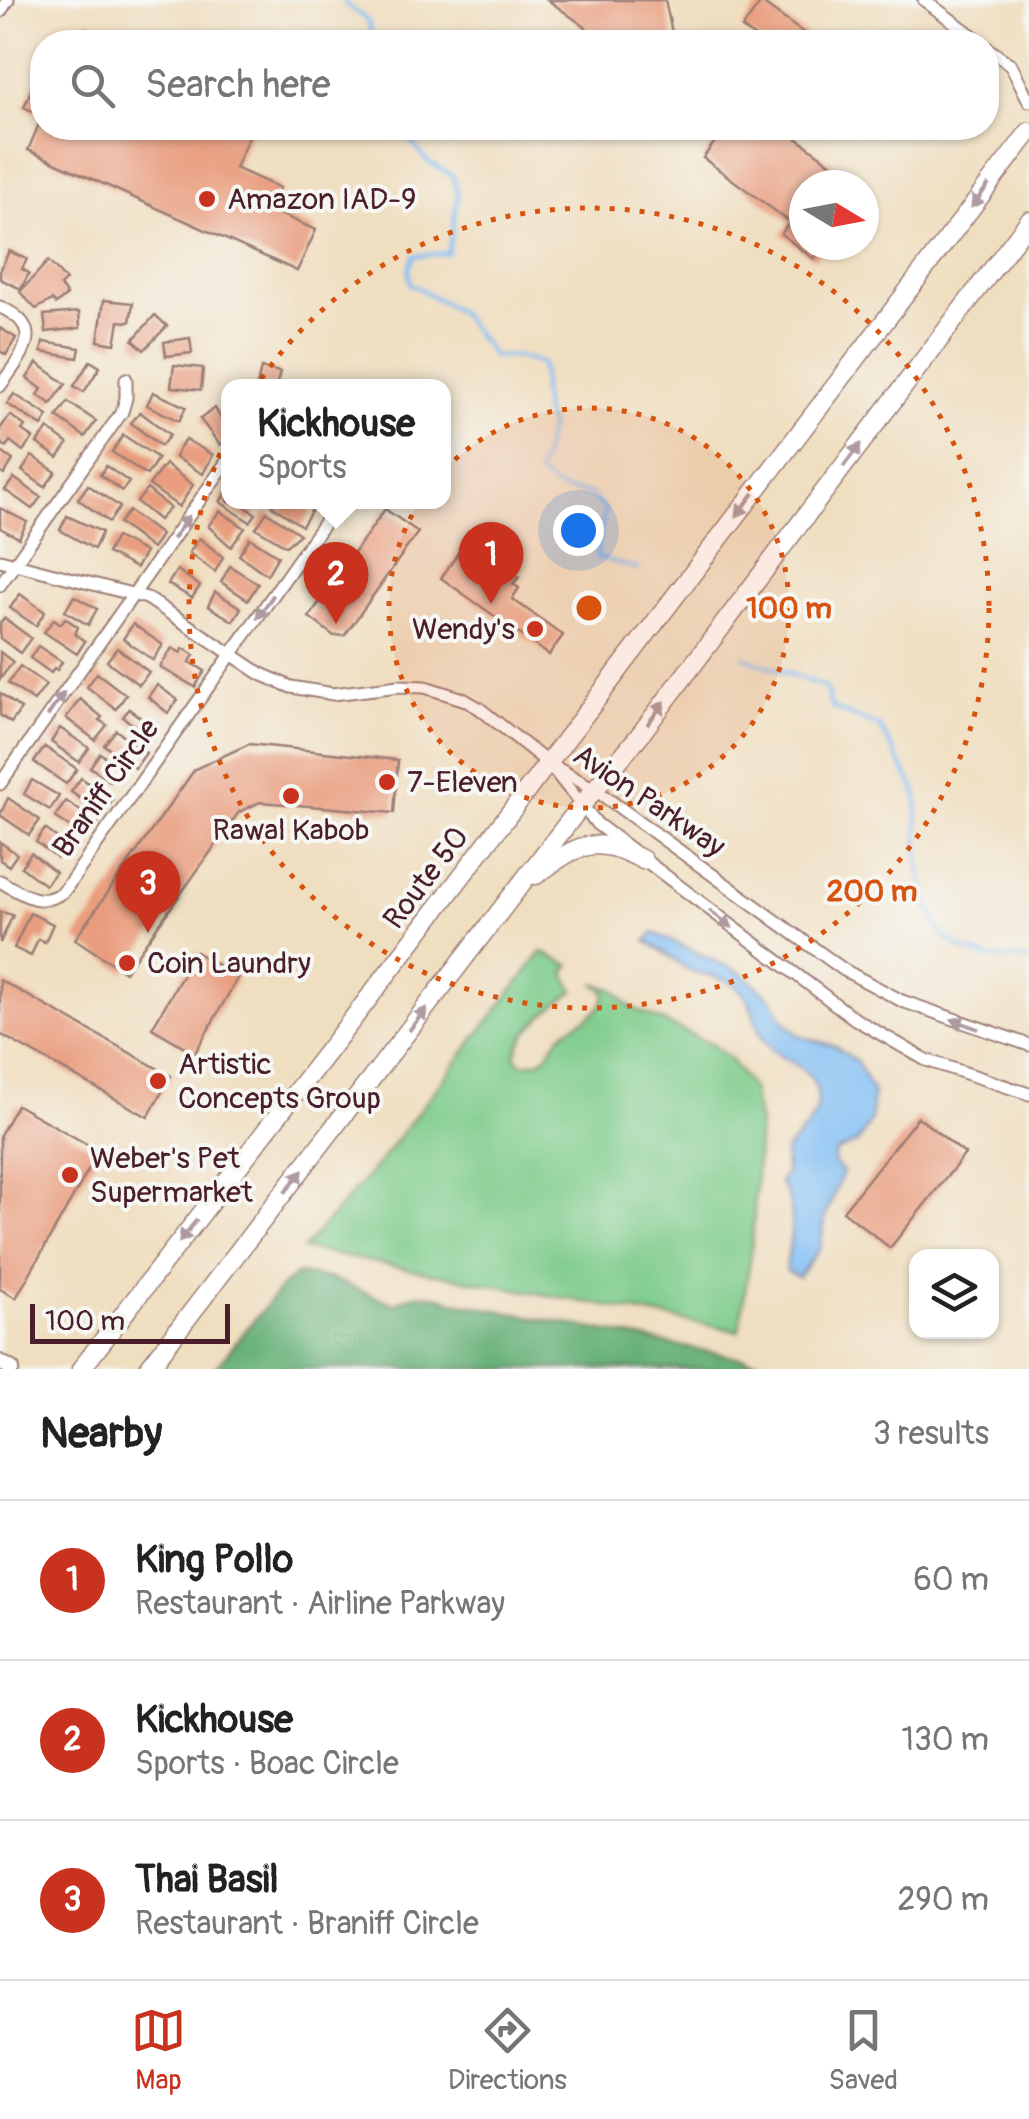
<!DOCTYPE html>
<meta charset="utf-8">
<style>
body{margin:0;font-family:Pangolin,sans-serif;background:#f6f6f6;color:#222}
.controls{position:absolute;right:30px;bottom:30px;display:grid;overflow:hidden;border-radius:20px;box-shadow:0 2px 8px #0004}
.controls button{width:90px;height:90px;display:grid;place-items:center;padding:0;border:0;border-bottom:2px solid #e0e0e0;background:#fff;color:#222;font:50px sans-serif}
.compass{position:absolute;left:789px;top:170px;width:90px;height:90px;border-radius:50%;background:#fff;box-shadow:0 2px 8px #0004;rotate:100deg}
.scale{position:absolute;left:30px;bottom:25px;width:200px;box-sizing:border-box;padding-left:10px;border:5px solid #4a1f2b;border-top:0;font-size:28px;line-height:35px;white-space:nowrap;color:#4a1f2b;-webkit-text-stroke:8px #f6f6f2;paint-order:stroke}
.you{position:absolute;left:578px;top:530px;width:35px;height:35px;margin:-25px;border:8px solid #fff;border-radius:50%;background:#1a73e8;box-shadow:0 0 0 15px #1a73e833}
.badge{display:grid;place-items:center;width:65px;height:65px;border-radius:50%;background:#c8321e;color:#fff;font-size:32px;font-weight:700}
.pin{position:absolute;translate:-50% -82px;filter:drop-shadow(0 2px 5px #0008)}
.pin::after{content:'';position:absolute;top:52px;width:35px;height:30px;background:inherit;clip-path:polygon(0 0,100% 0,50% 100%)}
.popup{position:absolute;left:221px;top:379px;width:230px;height:130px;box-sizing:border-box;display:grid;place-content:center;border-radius:20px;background:#fff;filter:drop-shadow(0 2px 8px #0005);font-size:32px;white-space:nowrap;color:#767676}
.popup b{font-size:38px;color:#222}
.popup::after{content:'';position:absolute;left:50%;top:100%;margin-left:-20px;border:20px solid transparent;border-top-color:#fff}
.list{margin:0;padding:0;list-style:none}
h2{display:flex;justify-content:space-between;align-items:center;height:130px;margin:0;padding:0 40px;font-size:42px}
h2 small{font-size:32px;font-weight:400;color:#767676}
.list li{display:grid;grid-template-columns:65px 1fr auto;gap:30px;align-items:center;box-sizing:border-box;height:160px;padding:0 40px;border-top:2px solid #e0e0e0}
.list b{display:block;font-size:38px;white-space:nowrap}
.list p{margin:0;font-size:32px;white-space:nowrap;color:#767676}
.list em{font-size:32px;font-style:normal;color:#767676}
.icon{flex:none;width:55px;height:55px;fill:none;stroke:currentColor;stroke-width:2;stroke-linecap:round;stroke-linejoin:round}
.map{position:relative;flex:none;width:1029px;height:1369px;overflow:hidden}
.search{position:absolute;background:#fff;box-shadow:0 2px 8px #0004;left:30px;right:30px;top:30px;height:110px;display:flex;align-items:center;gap:25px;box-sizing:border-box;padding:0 35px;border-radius:40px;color:#767676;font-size:38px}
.sheet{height:610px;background:#fff}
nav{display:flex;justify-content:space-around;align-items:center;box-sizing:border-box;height:140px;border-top:2px solid #e0e0e0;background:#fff;font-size:28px;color:#767676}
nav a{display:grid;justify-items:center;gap:5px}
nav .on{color:#c8321e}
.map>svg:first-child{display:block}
.green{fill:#7ecc8b;stroke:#64765b;stroke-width:2.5}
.forest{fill:#66b077;stroke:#586851;stroke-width:2.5}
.water{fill:#80bef4;stroke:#656e90;stroke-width:2.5}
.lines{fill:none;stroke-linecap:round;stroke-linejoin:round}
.stream{stroke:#80bef4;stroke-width:4}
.building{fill:#e99d7e}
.minor-casing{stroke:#9d7e76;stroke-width:15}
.tertiary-casing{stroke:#9d7e76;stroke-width:18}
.trunk-casing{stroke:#9d7e76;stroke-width:21}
.minor{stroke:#fff;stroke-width:11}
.tertiary{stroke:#fff;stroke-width:14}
.trunk{stroke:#fff;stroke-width:18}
.oneway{fill:#ae9aa0}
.ring{fill:none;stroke:#d8530f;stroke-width:5;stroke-dasharray:5 10}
.poi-dot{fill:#c8321e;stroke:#f6f6f2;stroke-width:4}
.labels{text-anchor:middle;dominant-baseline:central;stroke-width:8;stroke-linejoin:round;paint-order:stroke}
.poi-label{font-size:30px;fill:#4a1f2b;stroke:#f6f6f2;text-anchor:start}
.street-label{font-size:30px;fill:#4a1f2b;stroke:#f6f6f2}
.centre{fill:#d8530f;stroke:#f6f6f2;stroke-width:5}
.ring-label{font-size:30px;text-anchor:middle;font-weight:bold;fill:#d8530f;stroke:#f6f6f2;stroke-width:8;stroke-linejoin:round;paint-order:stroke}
</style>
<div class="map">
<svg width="1029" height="1369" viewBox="0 0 1029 1369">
<rect width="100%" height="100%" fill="#f6f6f2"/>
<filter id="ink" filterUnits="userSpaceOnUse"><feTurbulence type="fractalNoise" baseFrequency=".01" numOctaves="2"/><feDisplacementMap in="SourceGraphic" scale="20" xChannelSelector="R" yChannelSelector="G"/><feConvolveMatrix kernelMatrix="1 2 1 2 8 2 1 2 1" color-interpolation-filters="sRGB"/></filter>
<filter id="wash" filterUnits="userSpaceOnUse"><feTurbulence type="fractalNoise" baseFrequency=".0048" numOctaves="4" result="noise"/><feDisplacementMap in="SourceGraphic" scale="40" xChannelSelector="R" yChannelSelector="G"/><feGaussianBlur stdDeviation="2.25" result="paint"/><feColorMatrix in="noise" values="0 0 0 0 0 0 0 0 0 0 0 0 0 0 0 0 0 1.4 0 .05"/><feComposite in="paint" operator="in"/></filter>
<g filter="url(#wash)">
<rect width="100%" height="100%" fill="#f0dec0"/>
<path class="green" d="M542 952 570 965 565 973 574 991C551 1009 523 1027 515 1056L521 1063C553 1065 548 1044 565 1031 582 1019 604 1015 605 991L594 983 615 990 629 1006 711 1044 729 1058 752 1089 759 1124 752 1245 739 1331 303 1249 377 1165Z"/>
<path class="forest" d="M297 1274 329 1278 395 1304C420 1286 438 1297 465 1304L798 1369H214L283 1285Z"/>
<path class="water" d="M654 933 742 973 771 998 784 1021 799 1036 835 1046 857 1062 873 1093 871 1120 858 1142 835 1153 834 1163 843 1172 826 1214 820 1248 798 1277 786 1271C789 1240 800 1207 779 1182L786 1174 785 1152C799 1132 821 1122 817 1093 812 1064 785 1064 768 1046 756 1034 756 1012 746 997 732 976 713 978 692 971 675 965 664 948 646 942Z"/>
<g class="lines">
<g class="stream">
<path d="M344 3 368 21 373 42"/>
<path d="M400 128 427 161 453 176 458 196 448 253 414 256 409 269 410 283 459 312 493 356 518 357 542 363C543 386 539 405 550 426L538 474 561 490 591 494 605 510 596 557 638 569"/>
<path d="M744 657 825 687 832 708 880 727 917 793 919 861 927 902 942 935 964 950 990 958 1029 960"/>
</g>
</g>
<g id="blocks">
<g class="building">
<path d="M548 0H665L674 42H584L592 32Z"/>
<path d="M761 2 816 42H762L742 28Z"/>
<path d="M85 28 117 42H78Z"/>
<path d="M42 66V116L24 107Z"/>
<path d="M42 117V128L252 129 235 168 280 188 271 210 316 230 297 271 28 150Z"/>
<path d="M725 128H783L853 180 849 185H804V245H824L814 259 781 234 790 222 703 158Z"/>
<path d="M9 251 27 259 22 269 29 273 21 289 0 279V271Z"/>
<path d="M48 261 66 280 60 286 67 295 56 304 52 300 36 309 20 292Z"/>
<path d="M104 300 133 303 130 322 119 321 115 344 98 341Z"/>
<path d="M79 312 80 328 46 332 44 315Z"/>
<path d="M155 315 167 326 144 350 133 340Z"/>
<path d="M0 328 16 338 6 355 0 351Z"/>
<path d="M190 338 192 353 166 356 164 342Z"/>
<path d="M43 342 80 348 78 358 41 352Z"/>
<path d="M90 361 100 367 84 392 74 386Z"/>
<path d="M37 363 66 384 51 404 38 395 42 389 27 378Z"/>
<path d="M174 365 203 368 201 390 171 387Z"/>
<path d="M261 368 280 372 276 386H257Z"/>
<path d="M153 392 186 407 179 421 147 405Z"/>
<path d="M14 394 48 416 42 426 7 404Z"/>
<path d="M68 402 96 421 85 437 57 417Z"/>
<path d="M215 408 228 431V438L220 445 200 419Z"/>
<path d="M140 412 170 435 161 446 131 423Z"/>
<path d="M10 415 25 426 22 430 33 438 23 451 10 441 6 447 0 442V429Z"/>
<path d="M48 429 68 444 58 458 37 443Z"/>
<path d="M123 435 158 458 147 475 112 452Z"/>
<path d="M185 439 213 455 203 474 175 457Z"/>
<path d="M0 451 13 460 4 475 0 472Z"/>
<path d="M32 456 56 472 45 487 22 471Z"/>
<path d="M165 464 193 485 179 507 149 485Z"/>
<path d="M106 466 129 482 122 491 100 475Z"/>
<path d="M14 478 41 497 32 509 5 490Z"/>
<path d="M88 485 120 507 109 522 78 499Z"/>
<path d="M147 489 170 508 159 520 137 502Z"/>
<path d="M228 490V502H239L256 514 250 522 220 502Z"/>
<path d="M275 502H299L312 510 302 526 272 506Z"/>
<path d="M0 508 27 522 19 538 0 528Z"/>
<path d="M385 509 418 532 345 635 334 636 309 617Z"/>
<path d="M129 511 161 535 152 549 119 523Z"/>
<path d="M220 511 245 528 231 547 208 526Z"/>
<path d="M267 512 300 534 286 546 256 528Z"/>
<path d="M67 516 102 532 94 549 60 530Z"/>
<path d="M116 537 145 552 136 568 107 553Z"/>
<path d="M199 538 223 557 215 572 189 553Z"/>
<path d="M250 538 278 556 267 575 239 555Z"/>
<path d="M467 540 519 577 513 584 519 588 512 599 563 635 549 655 441 578Z"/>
<path d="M230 566 258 584 248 600 221 582Z"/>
<path d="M177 570 200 586 192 598 168 584Z"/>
<path d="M215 592 241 608 233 621 208 606Z"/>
<path d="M20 594 45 612 36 626 10 608Z"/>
<path d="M74 596 97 609 88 625 65 611Z"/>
<path d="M4 618 31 638 20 653 0 638V623Z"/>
<path d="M65 618 78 627 75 634 85 641 77 654 44 632 54 619 61 624Z"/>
<path d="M133 624 163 645 153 660 123 639Z"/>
<path d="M38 646 62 662 57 670 54 668 51 673 30 658Z"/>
<path d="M117 648 149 672 139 685 107 661Z"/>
<path d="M172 648 181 653 183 648 194 655 190 662 205 671 195 687 160 667Z"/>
<path d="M0 652 13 662 0 679Z"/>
<path d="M20 666 46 685 34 701 8 683Z"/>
<path d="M97 673 126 695 116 709 87 687Z"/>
<path d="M157 685 178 700 168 713 148 697Z"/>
<path d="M0 693 21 709 11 723 0 715Z"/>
<path d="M80 699 102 717 99 720 107 725 95 740 66 718Z"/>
<path d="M129 709 158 731 151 738 123 717Z"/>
<path d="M60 728 89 748 79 762 51 742Z"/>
<path d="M116 730 146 753 135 768 104 745Z"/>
<path d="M249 744 398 760 394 813 260 802 239 812 125 972 75 939 195 769Z"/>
<path d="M45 747 77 769 66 784 34 762Z"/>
<path d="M100 753 121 769 111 782 90 767Z"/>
<path d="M81 778 113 800 103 814 71 792Z"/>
<path d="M32 780 59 796 50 810 24 794Z"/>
<path d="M8 798 40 820 29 835 0 815Z"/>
<path d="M66 801 98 823 87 838 55 817Z"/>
<path d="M45 829 67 845 57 858 36 842Z"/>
<path d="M0 842 17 854 9 866 0 860Z"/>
<path d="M31 853 56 872 45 885 21 867Z"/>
<path d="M0 912 13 915 0 943Z"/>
<path d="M30 913 53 924 45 942 38 939 31 956 14 948Z"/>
<path d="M196 952 238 977 195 1053 152 1028Z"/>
<path d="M0 980 171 1076 148 1117 0 1034Z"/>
<path d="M17 1105 99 1151 16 1298 0 1289V1135Z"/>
<path d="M918 1117 965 1154 890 1248 843 1211Z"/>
</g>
</g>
</g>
<g filter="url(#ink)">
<use href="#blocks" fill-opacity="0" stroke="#9d7e76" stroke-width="2.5"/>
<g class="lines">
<g class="minor-casing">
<g id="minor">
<path d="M924 0 981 42"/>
<path d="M0 12 8 0"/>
<path d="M986 47 1011 65 1029 101"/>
<path d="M0 307C48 328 22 355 0 386"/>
<path d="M0 560 147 598 261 674 291 687 333 694 399 686 425 687 463 699 479 708 548 763 594 789 844 970 902 1001 1029 1045"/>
<path d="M0 585 122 412 126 398V379"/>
<path d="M554 770 597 824 855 1019 926 1060 1029 1094"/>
<path d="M0 784 228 460"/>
<path d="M0 881C22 894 41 909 64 891L339 502"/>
</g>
</g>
<g class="tertiary-casing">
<path id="tertiary" d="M0 1362 12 1369"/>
</g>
<g class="trunk-casing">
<g id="trunk">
<path d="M536 875C578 844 594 834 643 860"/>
<path d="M81 1369 355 1016 1029 132"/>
<path d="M148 1369 581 806 639 736 1029 221"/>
</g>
</g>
<use href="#minor" class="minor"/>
<use href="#tertiary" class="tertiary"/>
<use href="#trunk" class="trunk"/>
</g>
<defs><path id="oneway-solid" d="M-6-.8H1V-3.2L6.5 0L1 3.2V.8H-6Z" transform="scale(2.5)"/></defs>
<g class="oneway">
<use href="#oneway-solid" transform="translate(980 196) rotate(127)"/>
<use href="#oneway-solid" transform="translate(852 455) rotate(-53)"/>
<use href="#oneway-solid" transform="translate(745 505) rotate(127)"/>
<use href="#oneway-solid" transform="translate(181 527) rotate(-55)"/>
<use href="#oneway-solid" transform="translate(265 607) rotate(125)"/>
<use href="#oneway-solid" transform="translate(56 704) rotate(-55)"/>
<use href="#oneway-solid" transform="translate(656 713) rotate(-53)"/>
<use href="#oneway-solid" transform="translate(721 919) rotate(37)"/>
<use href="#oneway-solid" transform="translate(418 1019) rotate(-53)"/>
<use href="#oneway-solid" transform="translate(965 1024) rotate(-160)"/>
<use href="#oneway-solid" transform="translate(294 1181) rotate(-52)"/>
<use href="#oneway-solid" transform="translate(188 1231) rotate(128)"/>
</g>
</g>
<circle cx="589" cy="608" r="200" fill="#d8530f" fill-opacity=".12"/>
<g class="ring">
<circle cx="589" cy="608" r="200"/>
<circle cx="589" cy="608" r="400"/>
</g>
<g class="poi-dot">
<circle cx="207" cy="199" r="10"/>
<circle cx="535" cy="629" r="10"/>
<circle cx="387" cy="782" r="10"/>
<circle cx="291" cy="796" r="10"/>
<circle cx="127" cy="963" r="10"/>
<circle cx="158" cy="1081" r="10"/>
<circle cx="70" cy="1175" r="10"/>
</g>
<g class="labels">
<g class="poi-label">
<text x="227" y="199">Amazon IAD-9</text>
<text x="515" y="629" text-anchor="end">Wendy's</text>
<text x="407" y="782">7-Eleven</text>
<text x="291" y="830" text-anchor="middle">Rawal Kabob</text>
<text x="147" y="963">Coin Laundry</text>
<text x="178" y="1064">Artistic<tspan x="178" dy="34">Concepts Group</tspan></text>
<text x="90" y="1158">Weber's Pet<tspan x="90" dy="34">Supermarket</tspan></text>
</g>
<g class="street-label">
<text transform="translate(106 788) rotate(-55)">Braniff Circle</text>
<text transform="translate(649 801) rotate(34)">Avion Parkway</text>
<text transform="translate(426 878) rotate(-53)">Route 50</text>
</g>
</g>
<circle cx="589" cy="608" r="15" class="centre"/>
<g class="ring-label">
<text x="789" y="618">100 m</text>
<text x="872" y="901">200 m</text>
</g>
</svg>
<div class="controls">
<button><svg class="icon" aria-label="layers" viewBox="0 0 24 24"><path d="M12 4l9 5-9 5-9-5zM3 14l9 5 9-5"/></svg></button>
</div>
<svg class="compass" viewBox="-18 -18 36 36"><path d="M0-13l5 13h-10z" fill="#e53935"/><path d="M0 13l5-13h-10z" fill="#767676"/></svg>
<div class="scale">100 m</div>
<div class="you"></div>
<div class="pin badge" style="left:491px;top:604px">1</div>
<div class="pin badge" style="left:336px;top:624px">2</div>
<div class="popup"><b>Kickhouse</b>Sports</div>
<div class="pin badge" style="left:148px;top:933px">3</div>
<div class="search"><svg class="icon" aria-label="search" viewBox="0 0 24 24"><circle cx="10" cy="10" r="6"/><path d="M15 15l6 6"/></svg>Search here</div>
</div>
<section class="sheet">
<h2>Nearby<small>3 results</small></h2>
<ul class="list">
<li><span class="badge">1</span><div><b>King Pollo</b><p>Restaurant · Airline Parkway</p></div><em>60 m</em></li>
<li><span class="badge">2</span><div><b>Kickhouse</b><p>Sports · Boac Circle</p></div><em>130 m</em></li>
<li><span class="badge">3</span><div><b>Thai Basil</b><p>Restaurant · Braniff Circle</p></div><em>290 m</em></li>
</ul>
</section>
<nav>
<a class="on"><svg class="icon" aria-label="map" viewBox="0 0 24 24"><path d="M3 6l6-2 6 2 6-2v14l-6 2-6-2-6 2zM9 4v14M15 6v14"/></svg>Map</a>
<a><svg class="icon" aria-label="directions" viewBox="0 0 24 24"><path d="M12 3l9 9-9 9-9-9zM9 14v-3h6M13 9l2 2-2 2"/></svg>Directions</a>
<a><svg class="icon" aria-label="saved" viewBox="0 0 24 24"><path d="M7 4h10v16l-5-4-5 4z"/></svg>Saved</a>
</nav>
